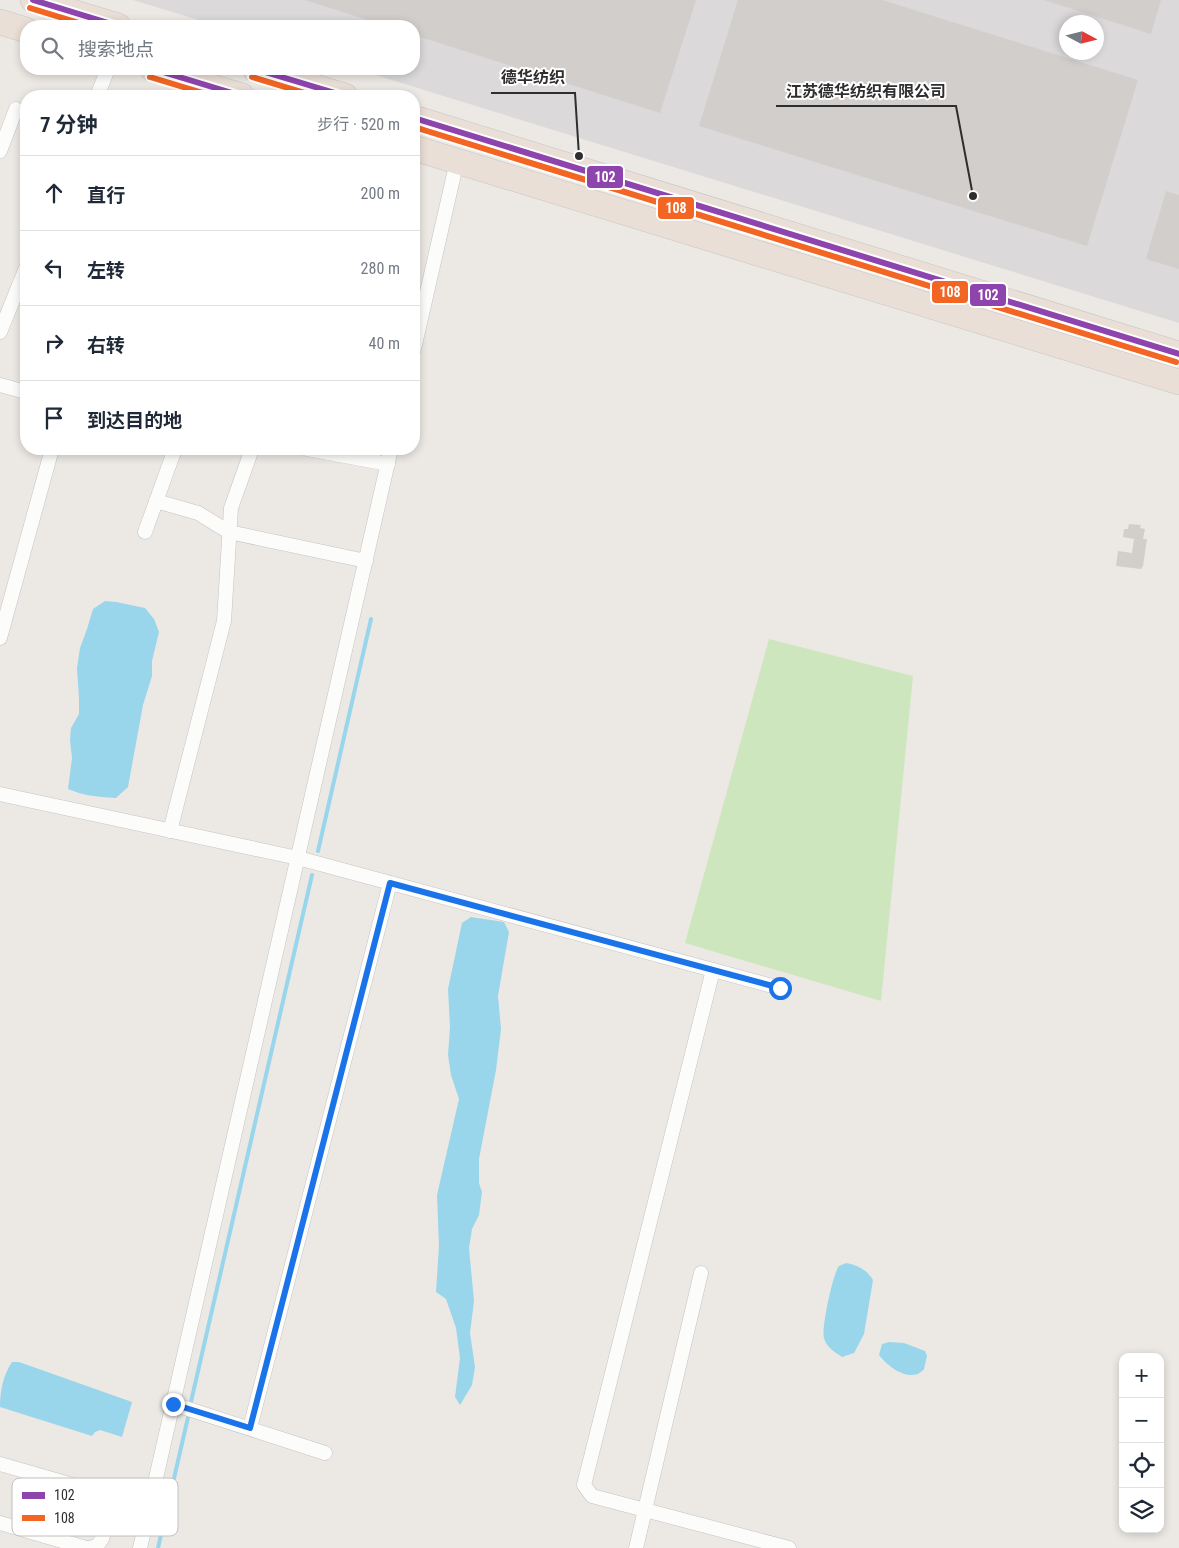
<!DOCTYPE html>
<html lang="zh">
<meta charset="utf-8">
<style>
body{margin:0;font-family:"Roboto Condensed","Noto Sans SC",sans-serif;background:#f2f2f3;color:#1f2937}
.controls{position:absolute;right:15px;bottom:15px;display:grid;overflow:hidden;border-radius:10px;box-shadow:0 2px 8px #0003}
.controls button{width:45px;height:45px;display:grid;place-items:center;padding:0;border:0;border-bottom:1px solid #e0e1e3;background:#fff;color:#1f2937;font:25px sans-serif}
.compass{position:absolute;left:1059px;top:15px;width:45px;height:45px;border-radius:50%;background:#fff;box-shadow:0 2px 8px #0003;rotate:97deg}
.stop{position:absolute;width:15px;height:15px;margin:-11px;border:4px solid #1a73e8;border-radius:50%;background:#fff}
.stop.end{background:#1a73e8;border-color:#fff;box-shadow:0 1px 5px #0008}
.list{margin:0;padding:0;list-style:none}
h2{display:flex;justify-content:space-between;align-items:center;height:65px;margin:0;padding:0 20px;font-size:21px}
h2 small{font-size:16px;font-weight:400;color:#747a83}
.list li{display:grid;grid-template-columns:32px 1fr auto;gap:15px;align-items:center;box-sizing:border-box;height:75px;padding:0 20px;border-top:1px solid #e0e1e3}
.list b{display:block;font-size:19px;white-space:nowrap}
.list em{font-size:16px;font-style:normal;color:#747a83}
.icon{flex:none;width:28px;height:28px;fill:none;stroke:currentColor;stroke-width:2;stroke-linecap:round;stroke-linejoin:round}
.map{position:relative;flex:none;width:1179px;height:1548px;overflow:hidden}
.search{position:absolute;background:#fff;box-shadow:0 2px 8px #0003;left:20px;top:20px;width:400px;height:55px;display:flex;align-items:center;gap:12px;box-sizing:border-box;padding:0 18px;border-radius:20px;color:#747a83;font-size:19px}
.panel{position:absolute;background:#fff;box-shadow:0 2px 8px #0003;left:20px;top:90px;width:400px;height:365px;border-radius:20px}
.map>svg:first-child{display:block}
.industrial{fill:#dcd9db;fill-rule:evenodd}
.green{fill:#cee6be}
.water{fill:#99d6ec}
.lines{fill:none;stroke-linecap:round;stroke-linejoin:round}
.stream{stroke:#99d6ec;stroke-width:4}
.building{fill:#d1cecb}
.street-casing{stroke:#c5c4c5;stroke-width:15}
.highway-casing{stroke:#c6c5c4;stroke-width:26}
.street{stroke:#fcfcfb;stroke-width:14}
.highway{stroke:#eadfd6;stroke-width:25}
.bus-1-casing{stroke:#fff;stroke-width:10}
.bus-2-casing{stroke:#fff;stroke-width:10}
.bus-1{stroke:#8e44ad;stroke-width:6}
.bus-2{stroke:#f26522;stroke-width:6}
.route{stroke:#1a73e8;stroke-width:6}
.key{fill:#fff;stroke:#c0c0c0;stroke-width:1}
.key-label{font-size:14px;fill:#2e2e2e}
.leader{fill:none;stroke:#2e2e2e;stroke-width:2}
.callout-dot{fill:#2e2e2e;stroke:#fff;stroke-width:2}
.callout-label{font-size:16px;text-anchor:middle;font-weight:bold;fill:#2e2e2e;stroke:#fff;stroke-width:4;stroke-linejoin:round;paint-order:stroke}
.line-badge{stroke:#fff;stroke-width:2}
.badge-label{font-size:14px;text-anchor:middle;font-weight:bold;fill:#fff}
</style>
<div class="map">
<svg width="1179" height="1548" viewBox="0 0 1179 1548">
<rect width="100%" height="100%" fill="#ece8e4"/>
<path class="industrial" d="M133 0H1179V323L356 69H414V26H218ZM1066 22H1096V52H1066Z"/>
<path class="green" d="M769 639 913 676 881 1001 685 943Z"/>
<g class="water">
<path d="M105 601 116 602 145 608 154 619 159 632 152 661V676L143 705 128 787 116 798C99 797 84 796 68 789L72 758 70 740 71 728 79 714V698L77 668 80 648 87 629 93 609Z"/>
<path d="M471 917 504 922 509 932 498 996 501 1029 496 1070 479 1159V1183L482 1192 479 1215 472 1229 469 1248 474 1301 470 1333 475 1367 472 1385 460 1405 455 1397 460 1358 456 1328 446 1299 436 1292 439 1246 437 1195 459 1099 451 1075 448 1055 450 1027 448 989 462 923Z"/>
<path d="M846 1263C858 1265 867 1270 873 1280L864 1334 854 1353 842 1357C835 1352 826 1347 824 1338 821 1329 833 1273 839 1266 841 1265 844 1264 846 1263Z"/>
<path d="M889 1342 904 1343 925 1351 927 1356 924 1369C924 1370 918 1374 918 1374 903 1379 887 1365 879 1355L882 1344Z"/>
<path d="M12 1362H19L132 1402 122 1437 100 1430 95 1432 92 1436 0 1407C0 1392 3 1375 12 1362Z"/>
</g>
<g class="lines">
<g class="stream">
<path d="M318 851 371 619"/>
<path d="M190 1406 312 875"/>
<path d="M158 1548 189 1413"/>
</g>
</g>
<g class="building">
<path d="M305 0H696L660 113 414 35V26H386Z"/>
<path d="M738 0H882L1138 80 1087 246 699 126Z"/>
<path d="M1044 0H1161L1151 34Z"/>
<path d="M1166 191 1179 195V269L1146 259Z"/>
<path d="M1129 524 1141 525 1140 528 1145 529 1143 539H1147L1143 566 1141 569 1116 566 1118 551 1132 553 1134 539 1123 537 1124 529H1128Z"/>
</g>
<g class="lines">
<g class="street-casing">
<g id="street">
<path d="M97 96 108 69"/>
<path d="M0 151 16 109"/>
<path d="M0 332 26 268"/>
<path d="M414 349 457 161"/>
<path d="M0 385 26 392"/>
<path d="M307 449 388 464"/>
<path d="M156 501 198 513 229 532 366 561"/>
<path d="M145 532 175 449"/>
<path d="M0 638 52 449"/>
<path d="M0 794 298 858 780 988"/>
<path d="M170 831 224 621 231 508 252 449"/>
<path d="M713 970 584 1485 592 1496 789 1548"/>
<path d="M173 1404 325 1453"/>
<path d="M250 1428 390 883"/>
<path d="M0 1464 149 1507"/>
<path d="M0 1523 86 1548"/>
<path d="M89 1548 97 1546 102 1539 115 1497"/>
<path d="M140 1548 391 449"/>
<path d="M636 1548 701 1273"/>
</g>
</g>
<g class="highway-casing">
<g id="highway">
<path d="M33 0 118 26"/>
<path d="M0 22 26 30"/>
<path d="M153 69 242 96"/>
<path d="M255 69 345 96"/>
<path d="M414 118 1179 354"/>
<path d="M414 148 1179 382"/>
</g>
</g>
<use href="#street" class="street"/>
<use href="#highway" class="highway"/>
<g class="bus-1-casing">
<g id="bus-1">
<path d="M33 0 118 26"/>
<path d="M153 69 242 96"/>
<path d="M255 69 345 96"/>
<path d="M414 118 1179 354"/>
</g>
</g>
<g class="bus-2-casing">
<g id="bus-2">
<path d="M30 8 89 26"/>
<path d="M150 77 213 96"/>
<path d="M252 77 315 96"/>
<path d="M414 127 1176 362"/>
</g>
</g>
<use href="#bus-1" class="bus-1"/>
<use href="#bus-2" class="bus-2"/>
</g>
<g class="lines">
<path class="route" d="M173 1404 250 1428 390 883 780 988"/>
</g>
<rect x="12" y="1478" width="166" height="58" rx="8" class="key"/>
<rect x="22" y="1492" width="23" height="7" fill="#8e44ad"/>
<rect x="22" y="1515" width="23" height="6" fill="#f26522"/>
<g class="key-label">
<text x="54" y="1500">102</text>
<text x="54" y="1523">108</text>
</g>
<path class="leader" d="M579 156L575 93H491M973 196L956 106H776"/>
<g class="callout-dot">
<circle cx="579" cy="156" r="5"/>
<circle cx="973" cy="196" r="5"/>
</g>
<g class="callout-label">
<text x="533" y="83">德华纺织</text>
<text x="866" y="97">江苏德华纺织有限公司</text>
</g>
<g class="line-badge">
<rect x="586" y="165" width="38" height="24" rx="5" fill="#8e44ad"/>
<rect x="657" y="196" width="38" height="24" rx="5" fill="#f26522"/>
<rect x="931" y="280" width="38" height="24" rx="5" fill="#f26522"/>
<rect x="969" y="283" width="38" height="24" rx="5" fill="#8e44ad"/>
</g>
<g class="badge-label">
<text x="605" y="182">102</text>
<text x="676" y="213">108</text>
<text x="950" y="297">108</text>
<text x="988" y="300">102</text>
</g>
</svg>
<div class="controls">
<button>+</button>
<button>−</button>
<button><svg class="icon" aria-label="locate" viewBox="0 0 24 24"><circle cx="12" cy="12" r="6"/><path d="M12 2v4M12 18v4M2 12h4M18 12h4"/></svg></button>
<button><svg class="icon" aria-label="layers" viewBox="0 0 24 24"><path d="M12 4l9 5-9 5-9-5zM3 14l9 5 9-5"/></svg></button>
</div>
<svg class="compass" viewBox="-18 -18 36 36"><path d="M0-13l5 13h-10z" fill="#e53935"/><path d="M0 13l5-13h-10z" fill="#747a83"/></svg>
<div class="stop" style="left:780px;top:988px"></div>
<div class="stop end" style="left:173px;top:1404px"></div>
<div class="search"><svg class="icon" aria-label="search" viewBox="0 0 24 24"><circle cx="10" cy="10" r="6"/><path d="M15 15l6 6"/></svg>搜索地点</div>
<section class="panel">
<h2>7 分钟<small>步行 · 520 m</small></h2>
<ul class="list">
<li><svg class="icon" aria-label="ahead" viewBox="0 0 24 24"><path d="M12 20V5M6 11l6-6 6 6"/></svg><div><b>直行</b></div><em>200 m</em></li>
<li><svg class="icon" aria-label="left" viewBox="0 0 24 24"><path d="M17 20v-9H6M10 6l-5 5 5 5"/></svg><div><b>左转</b></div><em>280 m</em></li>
<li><svg class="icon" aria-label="right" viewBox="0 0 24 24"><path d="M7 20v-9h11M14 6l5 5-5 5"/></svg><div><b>右转</b></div><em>40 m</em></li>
<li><svg class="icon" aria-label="arrive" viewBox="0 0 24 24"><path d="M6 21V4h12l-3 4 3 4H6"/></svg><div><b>到达目的地</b></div></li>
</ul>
</section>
</div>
